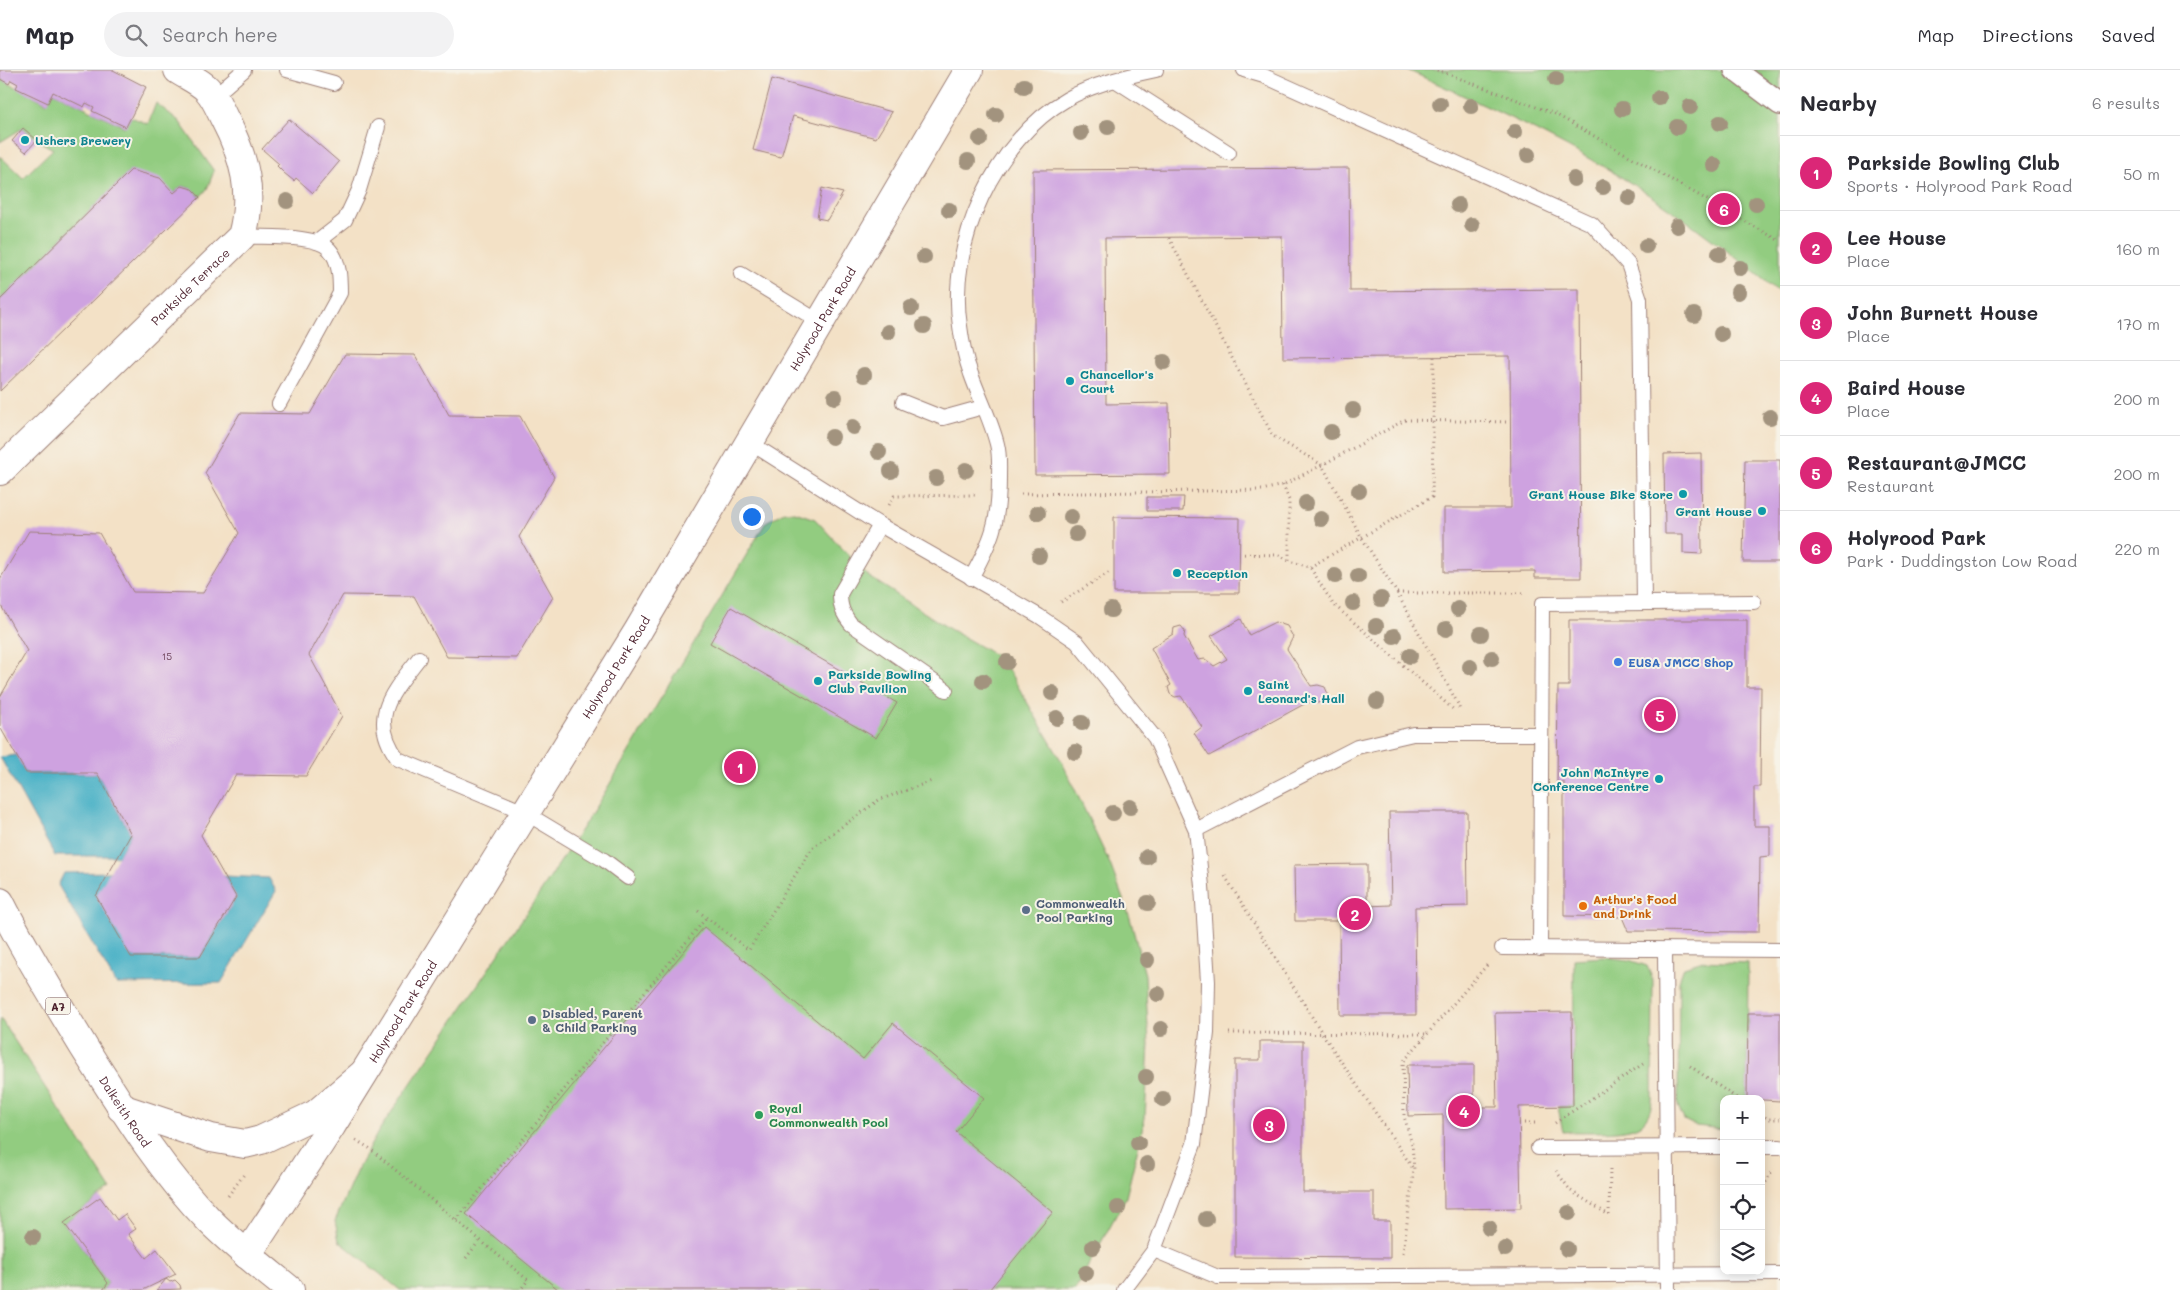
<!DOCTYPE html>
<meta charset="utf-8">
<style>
body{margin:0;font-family:Mali,sans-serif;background:#f2f2f3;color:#2b2b33}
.controls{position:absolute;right:15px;bottom:15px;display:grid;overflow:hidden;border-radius:10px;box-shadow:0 2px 12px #0003}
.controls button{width:45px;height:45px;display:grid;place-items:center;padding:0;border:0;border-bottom:1px solid #e1e1e2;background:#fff;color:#2b2b33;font:25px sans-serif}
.you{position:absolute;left:751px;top:446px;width:18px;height:18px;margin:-12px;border:4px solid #fff;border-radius:50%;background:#1a73e8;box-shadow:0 0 0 8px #1a73e833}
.badge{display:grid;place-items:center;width:32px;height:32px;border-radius:50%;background:#db2777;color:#fff;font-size:16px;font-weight:700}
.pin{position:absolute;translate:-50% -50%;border:2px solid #fff;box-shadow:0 1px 5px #0006}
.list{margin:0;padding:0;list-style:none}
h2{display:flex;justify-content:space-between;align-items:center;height:65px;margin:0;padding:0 20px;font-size:21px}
h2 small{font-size:16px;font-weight:400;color:#7c7c81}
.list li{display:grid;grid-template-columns:32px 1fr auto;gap:15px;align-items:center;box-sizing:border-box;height:75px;padding:0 20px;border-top:1px solid #e1e1e2}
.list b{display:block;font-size:19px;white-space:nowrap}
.list p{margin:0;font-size:16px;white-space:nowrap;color:#7c7c81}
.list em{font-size:16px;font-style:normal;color:#7c7c81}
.icon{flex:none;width:28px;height:28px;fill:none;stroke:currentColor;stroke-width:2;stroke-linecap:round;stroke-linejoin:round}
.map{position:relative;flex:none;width:1780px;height:1220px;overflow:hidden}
header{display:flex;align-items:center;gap:30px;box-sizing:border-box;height:70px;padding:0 25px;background:#fff;border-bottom:1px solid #e1e1e2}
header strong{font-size:24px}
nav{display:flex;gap:28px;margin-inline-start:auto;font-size:18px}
.search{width:350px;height:45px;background:#f2f2f3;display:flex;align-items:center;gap:12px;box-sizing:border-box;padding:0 18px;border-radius:28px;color:#7c7c81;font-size:19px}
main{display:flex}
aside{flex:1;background:#fff}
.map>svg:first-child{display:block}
.green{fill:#92cc80;stroke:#6e7656}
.water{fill:#47b0c6;stroke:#486878}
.building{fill:#cea2e0}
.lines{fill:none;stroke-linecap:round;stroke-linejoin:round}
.service-casing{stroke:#9e8078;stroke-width:16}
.pedestrian-casing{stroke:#9e8078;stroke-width:24}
.minor-casing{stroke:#9e8078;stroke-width:30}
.tertiary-casing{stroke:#9e8078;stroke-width:30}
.primary-casing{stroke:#9e8078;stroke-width:30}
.path{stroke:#9e8078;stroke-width:3;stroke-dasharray:1 4;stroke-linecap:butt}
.service{stroke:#fff;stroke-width:14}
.pedestrian{stroke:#fff;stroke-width:21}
.minor{stroke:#fff;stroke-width:28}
.tertiary{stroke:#fff;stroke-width:28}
.primary{stroke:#fff;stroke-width:28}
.tree{fill:#a2937e}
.culture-dot{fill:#0f9aa8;stroke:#f7f3e8;stroke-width:2}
.shop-dot{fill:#3f7fe0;stroke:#f7f3e8;stroke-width:2}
.food-dot{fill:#e8710a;stroke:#f7f3e8;stroke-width:2}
.service-dot{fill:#5c6f8a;stroke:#f7f3e8;stroke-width:2}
.leisure-dot{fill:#2e9e5b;stroke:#f7f3e8;stroke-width:2}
.labels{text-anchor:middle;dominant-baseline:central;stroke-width:4;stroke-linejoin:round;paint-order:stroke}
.number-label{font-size:10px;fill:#6b4058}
.shield{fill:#f7f3e8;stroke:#7e5f64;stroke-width:1}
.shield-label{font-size:11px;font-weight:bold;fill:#4a1f2b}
.culture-label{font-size:12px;font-weight:bold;fill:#0d838f;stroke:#f7f3e8;text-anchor:start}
.street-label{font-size:12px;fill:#4a1f2b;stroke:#f7f3e8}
.shop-label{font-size:12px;font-weight:bold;fill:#366cbe;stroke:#f7f3e8;text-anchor:start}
.food-label{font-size:12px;font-weight:bold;fill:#c56008;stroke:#f7f3e8;text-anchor:start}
.service-label{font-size:12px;font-weight:bold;fill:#4e5e75;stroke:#f7f3e8;text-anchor:start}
.leisure-label{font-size:12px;font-weight:bold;fill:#27864d;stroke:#f7f3e8;text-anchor:start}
</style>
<header>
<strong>Map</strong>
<div class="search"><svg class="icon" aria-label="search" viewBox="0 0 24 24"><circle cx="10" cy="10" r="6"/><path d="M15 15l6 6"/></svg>Search here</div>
<nav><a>Map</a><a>Directions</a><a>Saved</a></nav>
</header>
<main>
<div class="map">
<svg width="1780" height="1220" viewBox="0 0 1780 1220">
<rect width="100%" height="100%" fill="#f7f3e8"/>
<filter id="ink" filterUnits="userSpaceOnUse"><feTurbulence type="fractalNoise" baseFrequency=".02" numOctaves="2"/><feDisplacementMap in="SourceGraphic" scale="10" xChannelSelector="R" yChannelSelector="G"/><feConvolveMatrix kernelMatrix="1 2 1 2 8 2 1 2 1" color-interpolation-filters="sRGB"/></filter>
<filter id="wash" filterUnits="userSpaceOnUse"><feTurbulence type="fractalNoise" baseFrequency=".0096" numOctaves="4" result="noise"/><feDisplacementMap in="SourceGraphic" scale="20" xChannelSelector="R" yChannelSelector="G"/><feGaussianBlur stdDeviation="1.12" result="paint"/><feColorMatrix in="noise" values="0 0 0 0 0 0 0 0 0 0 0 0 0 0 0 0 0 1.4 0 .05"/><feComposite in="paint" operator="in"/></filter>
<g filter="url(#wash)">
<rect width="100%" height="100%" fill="#f3e1c6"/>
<g class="green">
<path d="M1407 0H1780V223C1727 180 1670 136 1611 101 1545 63 1476 31 1407 0Z"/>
<path d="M0 9 47 33 53 22 125 57 131 47 148 54 156 33 179 51 214 101 207 119 200 127 192 119 182 116 174 123 131 100 0 230V86L23 108 53 79 37 70 23 58 0 72Z"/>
<path d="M784 442H795L815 449 868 506 948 558 1002 589 1062 692 1110 794 1130 848 1145 905 1149 974 1145 1048 1126 1127 1075 1220H400L339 1171 335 1151 357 1100 378 1062 548 811 602 727 766 452Z"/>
<path d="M1604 887 1629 890 1647 896 1653 910 1652 1033C1650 1041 1648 1048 1641 1054 1627 1065 1581 1061 1563 1062L1558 1037 1573 1036 1574 889Z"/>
<path d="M1703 891 1748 893 1747 1029H1724V1059L1696 1056 1684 1050 1678 1036 1679 911 1684 897Z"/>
<path d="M0 948 111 1119 64 1153 108 1213 103 1220H0Z"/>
</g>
<g class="water">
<path d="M16 685 26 703H97L131 764 119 786H55L0 687Z"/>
<path d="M110 802 131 887H200L236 827 224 806 269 808 276 821 221 913 116 914 58 815 64 803Z"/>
</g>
<g id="blocks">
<g class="building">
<path d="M0 0H113L146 17 126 57 92 41 94 37 86 33 84 37 53 22 48 33 16 18 18 14 11 10 9 14 0 9Z"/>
<path d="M772 9 892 42 876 68 793 46 781 87 753 80Z"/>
<path d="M289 49 339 92 313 123 296 108 294 111 284 103 277 96 279 94 262 79Z"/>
<path d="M23 58 37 70 26 82 12 71Z"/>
<path d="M1349 98 1350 221 1579 219 1581 508H1535V501L1444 502V438H1511L1510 286 1283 288 1282 166 1105 168 1106 334 1169 333 1170 404 1035 405 1033 100Z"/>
<path d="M131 100 160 108 174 123 182 116 192 119 200 127 0 321V230Z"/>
<path d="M822 118 843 123 827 150 817 148Z"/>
<path d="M345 284 415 285 449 345 520 346 554 407 519 467 553 527 517 588 447 587 414 526 343 525 309 585 342 646 306 706 236 705 201 765 236 827 200 887H131L96 826 131 764 97 703H26L0 657V627L27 581 0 534V509L29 461 99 463 133 522 203 523 239 463 205 403 240 343 310 344Z"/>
<path d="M1701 383 1702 484 1683 483V464H1665L1664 384Z"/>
<path d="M1745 390H1780V492H1743Z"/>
<path d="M1147 427H1184L1183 441H1147Z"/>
<path d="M1114 447 1240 448 1239 523H1114Z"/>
<path d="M731 537 897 633 876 668 710 573Z"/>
<path d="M1241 549 1249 565 1275 552 1287 556 1293 567 1287 579 1311 616 1318 615 1325 617 1328 624 1324 632 1316 633 1308 632 1209 686 1194 663 1202 657 1181 626 1175 627 1170 624 1168 617 1171 615 1151 578 1173 564 1174 558 1181 556 1185 561 1184 566 1198 590 1205 589 1214 596 1227 589 1211 566Z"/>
<path d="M1569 550H1747V617H1761L1760 717H1754V756H1770V786L1760 787 1759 862 1628 861 1622 847 1564 846V712H1557L1558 616H1569Z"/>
<path d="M1389 742H1467L1468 836 1415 837 1416 945H1340L1339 851H1295L1294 795 1367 794V836L1391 835Z"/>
<path d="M704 857 863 989 893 953 984 1028 956 1062 1053 1142 989 1220H559L466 1144Z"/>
<path d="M1572 942 1573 1036 1519 1037 1521 1138 1444 1139 1443 1045 1408 1046 1407 995H1474V1037H1497L1495 943Z"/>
<path d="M1748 943H1780V1031L1747 1029Z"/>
<path d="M1260 971H1303V1122H1374V1151H1390V1188L1235 1187V990H1260Z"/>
<path d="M100 1127 117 1150 125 1144 136 1159 128 1164 146 1188 157 1179 176 1204 143 1220H103L108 1213 64 1153Z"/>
<path d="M166 1209 170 1212 175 1210 180 1215 181 1219 157 1220Z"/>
</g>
</g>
</g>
<g filter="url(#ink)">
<use href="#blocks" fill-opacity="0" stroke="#9e8078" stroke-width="1"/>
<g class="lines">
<g class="service-casing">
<g id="service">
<path d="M287 0 334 13"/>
<path d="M1244 0 1264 6 1592 154 1628 194 1640 229 1644 532"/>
<path d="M1115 10 1229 83"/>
<path d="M213 27 244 0"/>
<path d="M242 166C262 168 316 164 329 179 340 191 340 209 340 223L279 334"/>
<path d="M317 172 345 150 359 120 378 57"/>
<path d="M741 204 820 252"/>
<path d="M903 332 943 348 983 337"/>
<path d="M749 372 880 455 840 524C840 537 843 544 851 554L946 620"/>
<path d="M880 455 1039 546 1077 572 1155 668 1196 760 1202 816 1208 912 1207 963 1194 1074 1154 1180 1124 1220"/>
<path d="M971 508C992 470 999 452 999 408 999 397 1000 385 997 374 991 350 979 327 971 304 965 288 962 272 960 256 947 174 995 70 1067 29 1093 14 1127 6 1156 0"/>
<path d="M419 588C393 622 367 647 398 689L524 742 604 790 628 808"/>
<path d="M1196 760 1357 677 1413 664H1540"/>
<path d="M1502 878 1780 880"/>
<path d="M1540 879 1542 534 1754 532"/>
<path d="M1665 881 1668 1220"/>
<path d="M1761 1077H1780"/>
<path d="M1538 1078 1724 1077"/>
<path d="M1154 1180 1218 1207 1780 1204"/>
</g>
</g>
<g class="pedestrian-casing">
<path id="pedestrian" d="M1735 0 1780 34"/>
</g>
<g class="minor-casing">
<g id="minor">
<path id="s1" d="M0 401 242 166C254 123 245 88 224 48 219 38 215 27 207 19 199 11 187 6 178 0"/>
</g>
</g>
<g class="tertiary-casing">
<g id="tertiary">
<path id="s2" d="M247 1185 332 1055 638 561 969 0"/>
</g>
</g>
<g class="primary-casing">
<g id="primary">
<path id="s3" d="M0 832C25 882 56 931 85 979 123 1039 160 1100 210 1151 235 1176 263 1198 290 1220"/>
<path d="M121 1038 211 1068 245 1074 261 1070 316 1044 363 1004"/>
</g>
</g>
<g class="path">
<path d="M1437 0 1555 44 1780 171"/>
<path d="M1169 168 1273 366 1322 395 1405 350 1510 352"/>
<path d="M1283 415 1289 430V491"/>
<path d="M1021 424 1262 420 1283 415 1322 395 1362 468 1397 523 1458 634 1460 641"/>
<path d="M889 435 894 426 977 425"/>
<path d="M1239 484 1279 485 1289 491 1310 497 1333 534 1454 640"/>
<path d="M1310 497 1432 427 1434 287"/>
<path d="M1397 523H1524"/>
<path d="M1061 532 1110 502"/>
<path d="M1225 806 1322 963 1414 1100"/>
<path d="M698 841 749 880 812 778 879 730 932 711"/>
<path d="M1229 963 1425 964"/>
<path d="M1690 996 1738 1029"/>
<path d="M1761 1044 1768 1049H1780"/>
<path d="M1519 1053H1536"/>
<path d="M1555 1053 1643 994"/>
<path d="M356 1070 369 1078 528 1210 520 1220"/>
<path d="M1556 1101 1571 1121 1609 1145 1610 1099"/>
<path d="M1761 1121 1773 1099"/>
<path d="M228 1126 245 1103"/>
<path d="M456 1150 707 847"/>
<path d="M1403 1183 1414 1100 1412 1074 1404 1046 1403 992 1487 895"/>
<path d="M466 1188 480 1170"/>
</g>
<use href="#service" class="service"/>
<use href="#pedestrian" class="pedestrian"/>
<use href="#minor" class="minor"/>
<use href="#tertiary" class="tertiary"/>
<use href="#primary" class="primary"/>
</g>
<g class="tree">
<circle cx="1556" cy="9" r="8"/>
<circle cx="1024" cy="16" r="8"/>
<circle cx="1659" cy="28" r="8"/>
<circle cx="1440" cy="34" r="8"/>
<circle cx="1471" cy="36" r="8"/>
<circle cx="1690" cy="37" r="8"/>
<circle cx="1622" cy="39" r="8"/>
<circle cx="996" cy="45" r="8"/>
<circle cx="1720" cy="53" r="8"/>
<circle cx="1108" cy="57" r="8"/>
<circle cx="1677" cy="57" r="8"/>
<circle cx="1515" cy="62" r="8"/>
<circle cx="1081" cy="63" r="8"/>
<circle cx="980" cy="69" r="8"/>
<circle cx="1528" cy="85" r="8"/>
<circle cx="968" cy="91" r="8"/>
<circle cx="1714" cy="95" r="8"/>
<circle cx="1574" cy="109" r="8"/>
<circle cx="1603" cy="117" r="8"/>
<circle cx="1629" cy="128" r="8"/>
<circle cx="287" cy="131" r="8"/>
<circle cx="1756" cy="134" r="8"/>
<circle cx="1458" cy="135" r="8"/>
<circle cx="949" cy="140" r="8"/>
<circle cx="1472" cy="155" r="8"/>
<circle cx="1677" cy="156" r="8"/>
<circle cx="1646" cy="176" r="8"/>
<circle cx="1719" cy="184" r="8"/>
<circle cx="924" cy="187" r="8"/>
<circle cx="1740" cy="198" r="8"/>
<circle cx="1738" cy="222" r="8"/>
<circle cx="911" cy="238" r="8"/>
<circle cx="1694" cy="245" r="8"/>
<circle cx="924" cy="256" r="8"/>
<circle cx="888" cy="262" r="8"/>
<circle cx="1721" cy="264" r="8"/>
<circle cx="1164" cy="292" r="8"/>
<circle cx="864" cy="305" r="8"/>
<circle cx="835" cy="327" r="8"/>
<circle cx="1353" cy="340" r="8"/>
<circle cx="1770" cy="347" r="8"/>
<circle cx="853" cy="357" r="8"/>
<circle cx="1331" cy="362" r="8"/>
<circle cx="832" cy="367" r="8"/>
<circle cx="879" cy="382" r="8"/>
<circle cx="966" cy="400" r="8"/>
<circle cx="891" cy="401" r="8"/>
<circle cx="936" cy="408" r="8"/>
<circle cx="1359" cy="421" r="8"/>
<circle cx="1306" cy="433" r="8"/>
<circle cx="1038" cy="443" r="8"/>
<circle cx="1071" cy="447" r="8"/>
<circle cx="1321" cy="449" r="8"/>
<circle cx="1076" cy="464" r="8"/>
<circle cx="1039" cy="486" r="8"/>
<circle cx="1335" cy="506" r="8"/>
<circle cx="1358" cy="506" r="8"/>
<circle cx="1381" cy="529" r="8"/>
<circle cx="1353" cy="533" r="8"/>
<circle cx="1458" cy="539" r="8"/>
<circle cx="1111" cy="540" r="8"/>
<circle cx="1376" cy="556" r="8"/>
<circle cx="1446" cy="559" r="8"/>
<circle cx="1481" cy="564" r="8"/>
<circle cx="1394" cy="566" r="8"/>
<circle cx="1410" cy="586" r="8"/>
<circle cx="1492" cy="588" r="8"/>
<circle cx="1007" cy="592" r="8"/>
<circle cx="1470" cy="597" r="8"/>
<circle cx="983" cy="611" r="8"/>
<circle cx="1052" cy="623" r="8"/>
<circle cx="1377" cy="631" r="8"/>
<circle cx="1057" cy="648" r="8"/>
<circle cx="1082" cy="653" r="8"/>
<circle cx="1075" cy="682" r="8"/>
<circle cx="1130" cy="737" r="8"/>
<circle cx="1113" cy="743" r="8"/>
<circle cx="1147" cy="787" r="8"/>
<circle cx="1148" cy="833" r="8"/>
<circle cx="1147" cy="890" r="8"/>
<circle cx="1158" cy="924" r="8"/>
<circle cx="1161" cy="959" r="8"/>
<circle cx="1146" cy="1007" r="8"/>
<circle cx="1163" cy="1029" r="8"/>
<circle cx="1138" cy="1073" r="8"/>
<circle cx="1147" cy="1094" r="8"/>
<circle cx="1118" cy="1138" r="8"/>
<circle cx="1569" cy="1143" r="8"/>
<circle cx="1206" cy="1149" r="8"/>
<circle cx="1489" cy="1158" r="8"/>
<circle cx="33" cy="1167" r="8"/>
<circle cx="1093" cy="1177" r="8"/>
<circle cx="1505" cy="1179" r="8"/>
<circle cx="1567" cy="1179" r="8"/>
<circle cx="1086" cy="1203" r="8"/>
</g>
</g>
<g class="culture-dot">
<circle cx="25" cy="70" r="5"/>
<circle cx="1070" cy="311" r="5"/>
<circle cx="1683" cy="424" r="5"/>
<circle cx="1762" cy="441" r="5"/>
<circle cx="1177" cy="503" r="5"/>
<circle cx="818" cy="611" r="5"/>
<circle cx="1248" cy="621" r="5"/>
<circle cx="1659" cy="709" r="5"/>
</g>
<circle class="shop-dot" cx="1618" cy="592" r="5"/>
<circle class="food-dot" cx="1583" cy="836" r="5"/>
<g class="service-dot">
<circle cx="1026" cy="840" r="5"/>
<circle cx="532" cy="950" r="5"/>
</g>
<circle class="leisure-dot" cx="759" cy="1045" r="5"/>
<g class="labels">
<g class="number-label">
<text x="167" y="586">15</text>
</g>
<rect class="shield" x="45.5" y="927.5" width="25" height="17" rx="4"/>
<g class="shield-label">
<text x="58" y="936">A7</text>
</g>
<g class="culture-label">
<text x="35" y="70">Ushers Brewery</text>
<text x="1080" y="304">Chancellor's<tspan x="1080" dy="14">Court</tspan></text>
<text x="1673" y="424" text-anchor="end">Grant House Bike Store</text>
<text x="1752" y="441" text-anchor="end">Grant House</text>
<text x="1187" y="503">Reception</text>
<text x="828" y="604">Parkside Bowling<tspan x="828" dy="14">Club Pavilion</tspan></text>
<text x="1258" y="614">Saint<tspan x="1258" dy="14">Leonard's Hall</tspan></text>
<text x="1649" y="702" text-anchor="end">John McIntyre<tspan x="1649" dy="14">Conference Centre</tspan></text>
</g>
<g class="street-label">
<text stroke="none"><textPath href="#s1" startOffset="265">Parkside Terrace</textPath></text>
<text stroke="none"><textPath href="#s2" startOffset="1099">Holyrood Park Road</textPath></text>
<text stroke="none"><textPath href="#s2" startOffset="694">Holyrood Park Road</textPath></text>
<text stroke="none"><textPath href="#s2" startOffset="289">Holyrood Park Road</textPath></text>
<text stroke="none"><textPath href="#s3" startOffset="244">Dalkeith Road</textPath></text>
</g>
<g class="shop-label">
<text x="1628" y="592">EUSA JMCC Shop</text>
</g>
<g class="food-label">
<text x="1593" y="829">Arthur's Food<tspan x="1593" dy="14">and Drink</tspan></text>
</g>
<g class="service-label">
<text x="1036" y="833">Commonwealth<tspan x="1036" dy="14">Pool Parking</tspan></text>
<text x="542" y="943">Disabled, Parent<tspan x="542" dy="14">&amp; Child Parking</tspan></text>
</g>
<g class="leisure-label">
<text x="769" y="1038">Royal<tspan x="769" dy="14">Commonwealth Pool</tspan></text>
</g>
</g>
</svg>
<div class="controls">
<button>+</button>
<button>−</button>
<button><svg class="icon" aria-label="locate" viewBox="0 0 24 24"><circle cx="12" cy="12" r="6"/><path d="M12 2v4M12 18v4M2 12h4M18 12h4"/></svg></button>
<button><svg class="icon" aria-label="layers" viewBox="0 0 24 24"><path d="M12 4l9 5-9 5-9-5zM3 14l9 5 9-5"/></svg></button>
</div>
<div class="you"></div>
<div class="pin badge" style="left:740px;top:697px">1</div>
<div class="pin badge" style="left:1355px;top:844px">2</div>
<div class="pin badge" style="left:1269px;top:1055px">3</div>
<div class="pin badge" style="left:1464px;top:1041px">4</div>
<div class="pin badge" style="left:1660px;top:645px">5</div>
<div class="pin badge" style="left:1724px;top:139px">6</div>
</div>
<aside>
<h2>Nearby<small>6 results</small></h2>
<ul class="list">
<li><span class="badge">1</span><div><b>Parkside Bowling Club</b><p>Sports · Holyrood Park Road</p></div><em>50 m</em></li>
<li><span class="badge">2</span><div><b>Lee House</b><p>Place</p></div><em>160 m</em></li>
<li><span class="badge">3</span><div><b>John Burnett House</b><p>Place</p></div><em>170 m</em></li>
<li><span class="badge">4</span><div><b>Baird House</b><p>Place</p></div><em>200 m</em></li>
<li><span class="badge">5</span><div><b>Restaurant@JMCC</b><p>Restaurant</p></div><em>200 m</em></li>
<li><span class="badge">6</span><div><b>Holyrood Park</b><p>Park · Duddingston Low Road</p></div><em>220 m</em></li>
</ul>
</aside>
</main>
